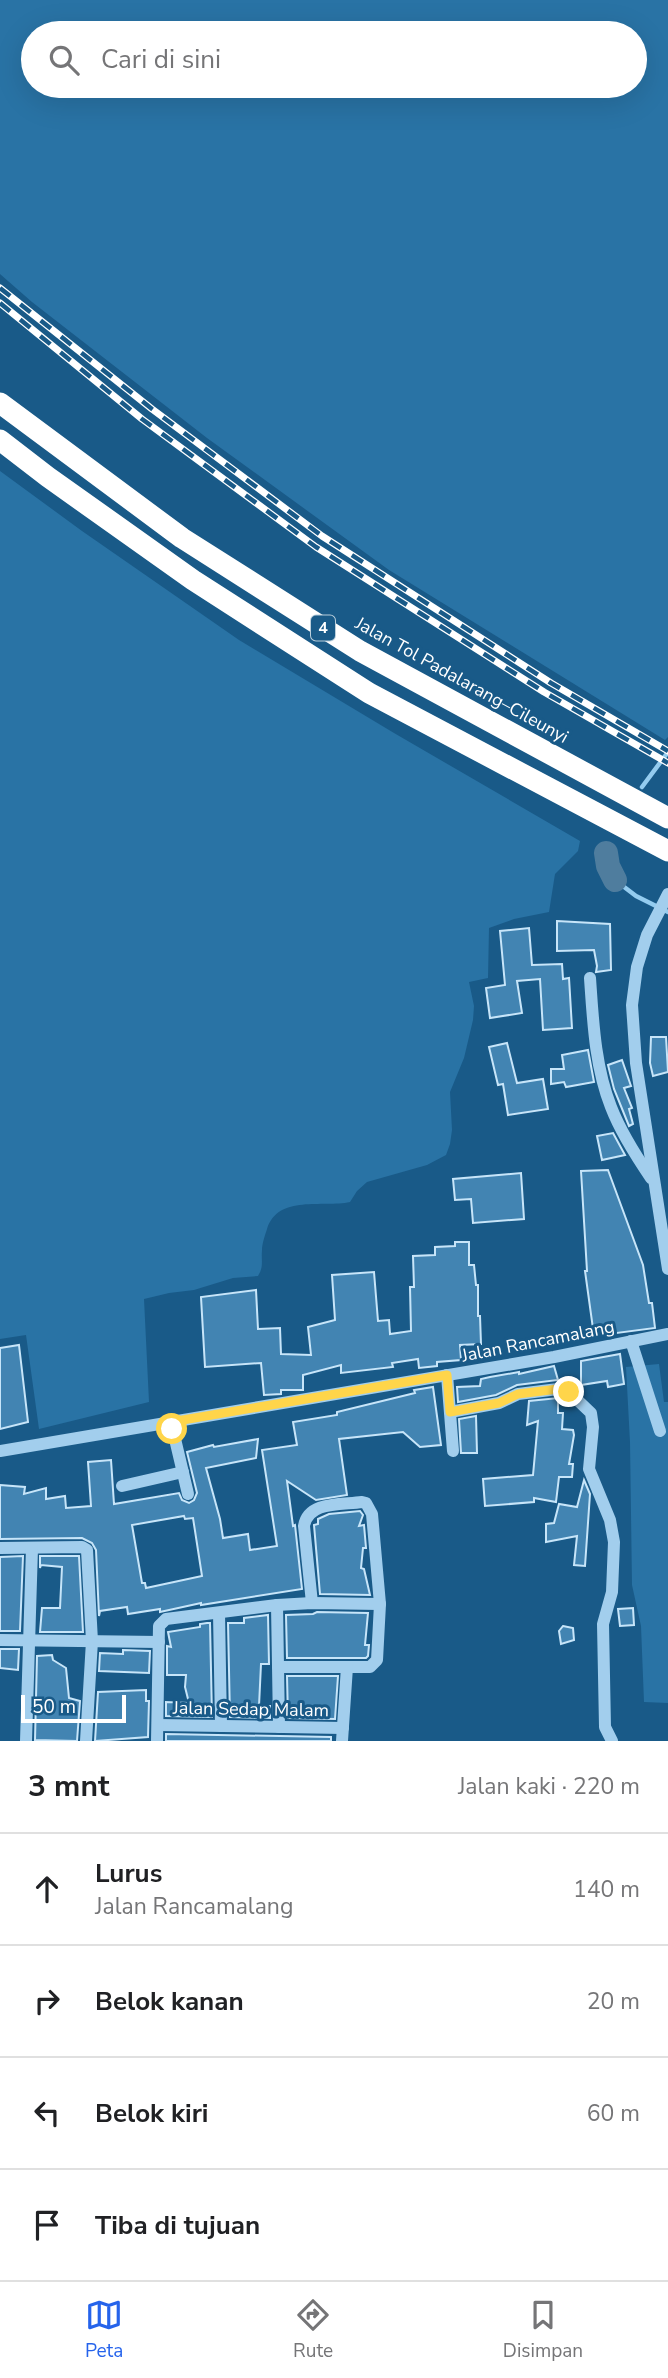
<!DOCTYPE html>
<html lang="id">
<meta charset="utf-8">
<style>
body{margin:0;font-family:"Nunito Sans",sans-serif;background:#f2f2f2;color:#202124}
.scale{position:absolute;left:21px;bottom:18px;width:105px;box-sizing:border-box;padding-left:7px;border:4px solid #fff;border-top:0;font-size:19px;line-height:24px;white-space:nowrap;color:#fff;-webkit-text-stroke:5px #195a88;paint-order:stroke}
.stop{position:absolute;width:21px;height:21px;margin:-16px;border:5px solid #ffd54a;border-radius:50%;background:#fff}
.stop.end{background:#ffd54a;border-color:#fff;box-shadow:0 2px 7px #0008}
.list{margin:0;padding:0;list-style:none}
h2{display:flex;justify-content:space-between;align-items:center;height:91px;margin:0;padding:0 28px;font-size:30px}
h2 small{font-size:23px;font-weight:400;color:#757577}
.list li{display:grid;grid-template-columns:46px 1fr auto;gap:21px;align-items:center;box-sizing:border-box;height:112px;padding:0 28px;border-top:2px solid #e0e0e0}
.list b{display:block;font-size:26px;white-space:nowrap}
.list p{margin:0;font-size:23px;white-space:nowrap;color:#757577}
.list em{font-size:23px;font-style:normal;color:#757577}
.icon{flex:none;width:38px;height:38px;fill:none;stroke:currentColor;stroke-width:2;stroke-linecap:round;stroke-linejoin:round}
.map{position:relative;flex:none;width:668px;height:1741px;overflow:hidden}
.search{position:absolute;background:#fff;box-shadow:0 7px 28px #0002;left:21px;right:21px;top:21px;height:77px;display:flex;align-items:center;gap:18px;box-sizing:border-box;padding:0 24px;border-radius:38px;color:#757577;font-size:26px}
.sheet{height:539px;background:#fff}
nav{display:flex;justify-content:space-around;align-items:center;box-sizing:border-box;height:98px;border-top:2px solid #e0e0e0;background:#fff;font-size:19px;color:#757577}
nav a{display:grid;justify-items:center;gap:4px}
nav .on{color:#2563eb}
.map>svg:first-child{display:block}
.green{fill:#2973a5;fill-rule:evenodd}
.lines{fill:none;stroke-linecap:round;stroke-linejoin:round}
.stream{stroke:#94ccef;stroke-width:4.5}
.river{stroke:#4f7d9e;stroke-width:24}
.building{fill:#4284b2;stroke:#c7e5f9;stroke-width:2;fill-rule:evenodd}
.minor{stroke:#a2ceed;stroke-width:12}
.highway{stroke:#fff;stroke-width:21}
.rail-casing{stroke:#fff;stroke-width:7}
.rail{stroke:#195a88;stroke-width:4.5;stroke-dasharray:13;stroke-linecap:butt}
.route{stroke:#ffd54a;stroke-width:9}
.labels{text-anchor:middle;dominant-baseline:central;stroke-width:6;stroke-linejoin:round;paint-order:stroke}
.shield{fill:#195a88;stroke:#bacedb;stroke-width:2}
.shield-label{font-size:16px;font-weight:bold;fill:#fff}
.street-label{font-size:18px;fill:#fff;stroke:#195a88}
</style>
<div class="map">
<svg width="668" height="1741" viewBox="0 0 668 1741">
<rect width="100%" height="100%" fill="#195a88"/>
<g class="green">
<path d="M0 0H668V737L665 740 389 570 207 438 32 302 0 274ZM635 33V86H33V33Z"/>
<path d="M0 471 82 531 239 640 394 733 580 841 578 851 555 874 549 912 514 919 489 928 488 978 469 982 474 1006 473 1020 464 1058 450 1092 452 1130 450 1144 446 1155 427 1165 367 1182 357 1191 350 1202C323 1208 278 1194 267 1229 265 1235 262 1244 262 1250 261 1262 264 1266 258 1276L233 1278 194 1290 169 1293 144 1299 149 1402 39 1429 26 1335 0 1339Z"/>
<path d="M659 1364 664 1402H668V1703L644 1702 641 1626 632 1585 630 1442 626 1367Z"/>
</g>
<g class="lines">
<g class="stream">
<path d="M642 787 668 752"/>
<path d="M615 880 636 896 668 912"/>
</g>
<path class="river" d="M606 853 608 866 615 880"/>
</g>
<g class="building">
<path d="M557 921 610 924 611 970 596 972 597 966 594 950 557 951Z"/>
<path d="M529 928 532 965 562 964 563 979 569 978 572 1028 543 1030 540 979 517 981 522 1013 490 1018 486 988 505 985 500 931Z"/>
<path d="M651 1037H666L668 1072 653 1076 650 1063Z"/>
<path d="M507 1043 517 1083 543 1079 548 1109 508 1115 503 1084 498 1085 489 1047Z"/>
<path d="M588 1050 594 1082 566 1087 564 1082 551 1084V1069H564L562 1055Z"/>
<path d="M622 1060 631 1086 624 1088 632 1108 629 1109 633 1124 629 1126 614 1089 608 1065Z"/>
<path d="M613 1133 625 1155 602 1160 597 1136Z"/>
<path d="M608 1170 643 1265 649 1303H652L655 1328 594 1336 585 1271H587L581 1171Z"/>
<path d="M521 1173 524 1219 473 1223 471 1199 455 1200 453 1179Z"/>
<path d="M455 1242H469V1265H474L476 1285H478V1316H480L481 1344 460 1345 461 1360 437 1362V1366L419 1368 418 1359 392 1363 393 1367 341 1373V1365L303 1375V1390H281V1394L264 1395 261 1363 205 1367 201 1297 256 1290 258 1329 280 1328 281 1354 311 1355 308 1327 335 1320 332 1275 374 1272 378 1321 389 1320 390 1334 411 1331 410 1287H414L413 1256 435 1255V1247L455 1246Z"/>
<path d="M19 1345 28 1422 0 1429V1348Z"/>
<path d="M620 1354 624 1384 608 1387 607 1381 581 1385V1361Z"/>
<path d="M554 1366 558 1380 517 1385 496 1395 458 1402 457 1387 480 1386 481 1379 490 1377 519 1372V1374Z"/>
<path d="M433 1387 441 1445 420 1447 403 1432 339 1439 347 1495 316 1500 287 1481 293 1526 295 1525 302 1589 201 1605V1603L160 1612V1609L128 1614 127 1607 100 1611 99 1616 96 1550 92 1543 82 1538 0 1539V1485L25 1487 24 1494 46 1488V1499L65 1496 66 1508 91 1506 88 1462 111 1460 114 1504 179 1493 182 1500 189 1503 194 1500 197 1493 187 1452 213 1445 214 1447 258 1439 256 1458 206 1468 220 1519 223 1538 248 1534 250 1550 277 1546 262 1450 297 1445 293 1422 337 1415V1412L415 1393 414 1390ZM184 1516 185 1519 193 1518 202 1576 146 1588 145 1583H142L132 1525Z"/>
<path d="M558 1398V1413H563L562 1429 573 1430 574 1435 569 1464H573L572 1477H559L556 1502 534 1498V1502L485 1506 483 1479 533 1475 538 1421 527 1425 529 1401Z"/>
<path d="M476 1416 477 1453H461L459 1419Z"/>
<path d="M584 1480 590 1494 585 1566 574 1565 577 1536 546 1542V1524L554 1523 559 1504 577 1507Z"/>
<path d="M360 1511 363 1515 359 1526 364 1525 366 1548H363L361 1568 364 1569 370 1595 320 1594 314 1525 318 1524V1519L329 1514Z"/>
<path d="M23 1556 20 1631H0V1557Z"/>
<path d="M40 1556H79L83 1632H40L42 1608H60L62 1567 41 1565 40 1568Z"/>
<path d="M633 1608 634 1625 620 1626 618 1609Z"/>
<path d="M317 1612 368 1613 365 1645H369L368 1656 366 1658H287L286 1615 313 1614Z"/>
<path d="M268 1615 269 1664H261L259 1706H270V1718L230 1717 228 1623H244V1618Z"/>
<path d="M207 1623H210L212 1717 166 1716V1702L189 1703 185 1687 186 1675H167V1646L171 1647 168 1632 200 1627V1624Z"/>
<path d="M563 1626 573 1628 574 1640 561 1644 559 1631Z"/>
<path d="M0 1649H19L18 1670 0 1668Z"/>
<path d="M123 1650 150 1651 149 1673 99 1671 100 1653 123 1654Z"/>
<path d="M52 1655 53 1660 66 1668 69 1698 80 1701 77 1741 35 1740 37 1656Z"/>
<path d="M287 1676H338L335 1719 288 1718Z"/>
<path d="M146 1690V1701H149L148 1737 95 1741 98 1692Z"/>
<path d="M166 1734 331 1737V1741H166Z"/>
</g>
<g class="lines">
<g class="minor">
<path d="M668 894 647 935 637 967 632 1005 636 1063 668 1269"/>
<path d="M590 978C593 1021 595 1067 611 1107 621 1133 636 1156 651 1178"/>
<path d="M631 1341 660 1431"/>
<path d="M447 1375 453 1451"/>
<path d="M450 1412 499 1403 518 1394 558 1389 569 1392 591 1413 593 1427 589 1469 610 1520 614 1542 612 1592 603 1624 605 1727 612 1741"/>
<path d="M171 1422 188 1494"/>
<path d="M0 1451 554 1357 668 1334"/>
<path d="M122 1486 183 1472"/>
<path d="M0 1548 82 1547 87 1550 92 1641 86 1741"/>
<path d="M312 1603 304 1526C308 1501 341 1505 362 1502L366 1503 372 1514 380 1604 377 1660 370 1667H347L342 1741"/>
<path d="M277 1605 279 1727"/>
<path d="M219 1613 221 1726"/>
<path d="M0 1640 159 1642"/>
<path d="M278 1667H347"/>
<path d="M158 1725 343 1728"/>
<path d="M26 1741 32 1548"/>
<path d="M157 1741 159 1626 166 1619 277 1605 312 1603 380 1604"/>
</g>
<g class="highway">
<path d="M0 403 182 538 360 651 668 818"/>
<path d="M0 440 48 477 193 580 369 693 668 851"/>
</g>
<g class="rail-casing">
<g id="rail">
<path d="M0 288 152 409 322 536 551 683 668 751"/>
<path d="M0 303 142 419 316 547 544 692 668 763"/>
</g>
</g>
<use href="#rail" class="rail"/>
</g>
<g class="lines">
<path class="route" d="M172 1429 171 1422 447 1375 450 1412 499 1403 518 1394 558 1389 569 1392"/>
</g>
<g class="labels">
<rect class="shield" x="311" y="615.5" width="24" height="25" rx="5"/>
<g class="shield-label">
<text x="323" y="628">4</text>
</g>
<g class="street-label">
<text transform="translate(462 680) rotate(29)">Jalan Tol Padalarang–Cileunyi</text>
<text transform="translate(538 1341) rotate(-11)">Jalan Rancamalang</text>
<text transform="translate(251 1709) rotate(1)">Jalan Sedap Malam</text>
</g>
</g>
</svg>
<div class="scale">50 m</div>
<div class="stop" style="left:172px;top:1429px"></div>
<div class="stop end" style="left:569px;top:1392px"></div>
<div class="search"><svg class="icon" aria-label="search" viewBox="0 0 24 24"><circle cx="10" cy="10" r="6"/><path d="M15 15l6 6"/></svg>Cari di sini</div>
</div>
<section class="sheet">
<h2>3 mnt<small>Jalan kaki · 220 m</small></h2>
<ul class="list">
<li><svg class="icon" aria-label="ahead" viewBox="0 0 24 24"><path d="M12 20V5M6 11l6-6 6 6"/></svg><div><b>Lurus</b><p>Jalan Rancamalang</p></div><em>140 m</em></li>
<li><svg class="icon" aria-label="right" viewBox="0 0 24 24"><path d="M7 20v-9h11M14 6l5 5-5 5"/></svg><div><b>Belok kanan</b></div><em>20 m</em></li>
<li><svg class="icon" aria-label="left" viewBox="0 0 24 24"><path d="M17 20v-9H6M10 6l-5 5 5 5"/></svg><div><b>Belok kiri</b></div><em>60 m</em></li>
<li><svg class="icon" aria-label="arrive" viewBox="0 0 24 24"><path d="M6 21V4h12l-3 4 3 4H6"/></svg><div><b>Tiba di tujuan</b></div></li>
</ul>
</section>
<nav>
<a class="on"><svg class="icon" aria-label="map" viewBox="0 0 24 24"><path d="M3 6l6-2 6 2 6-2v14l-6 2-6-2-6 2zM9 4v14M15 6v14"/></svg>Peta</a>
<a><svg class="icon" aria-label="directions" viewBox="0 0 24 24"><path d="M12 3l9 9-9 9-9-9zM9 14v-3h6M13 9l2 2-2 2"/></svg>Rute</a>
<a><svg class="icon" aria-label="saved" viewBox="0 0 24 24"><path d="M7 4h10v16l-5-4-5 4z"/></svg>Disimpan</a>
</nav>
